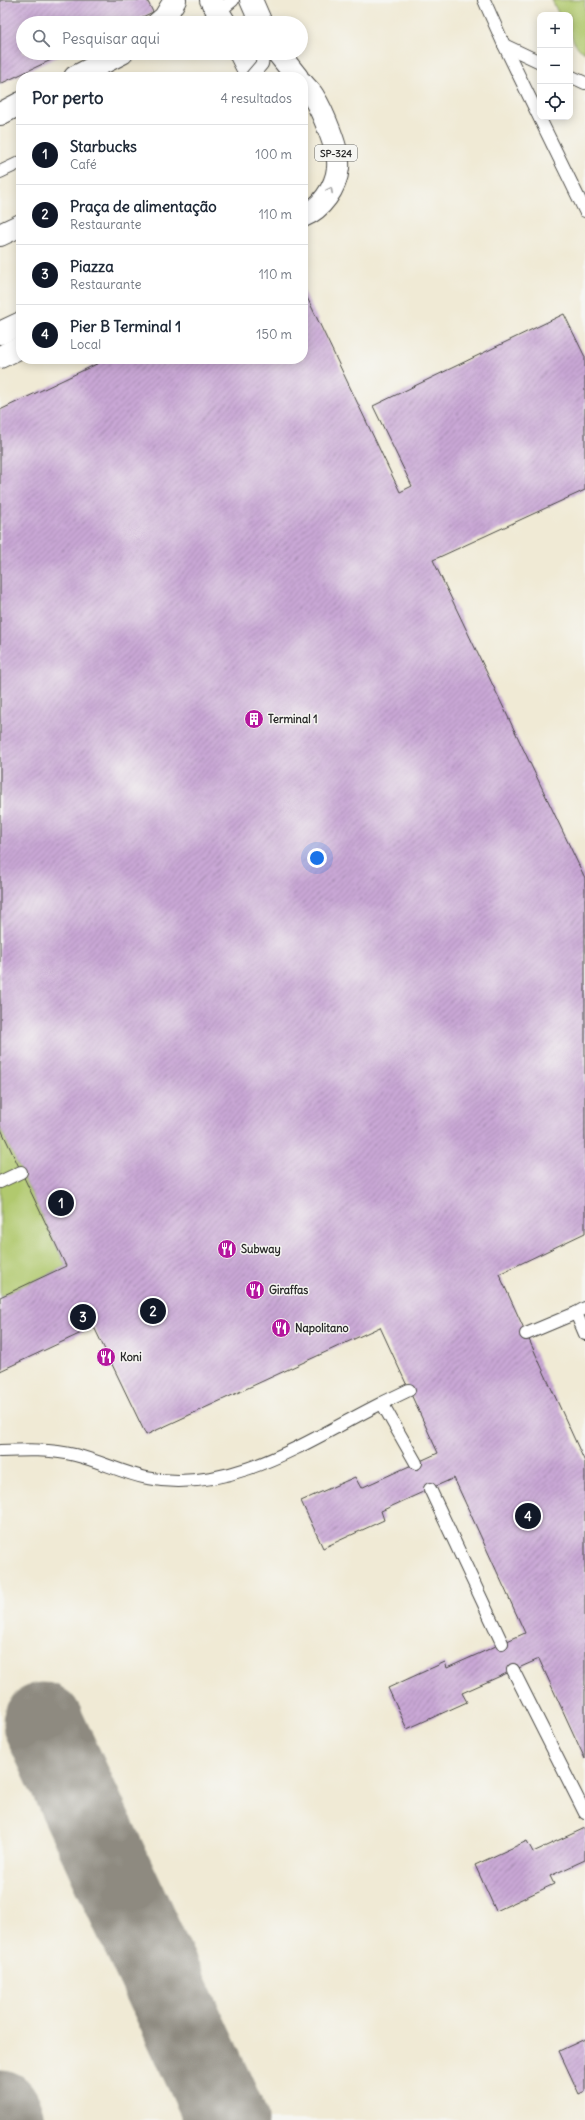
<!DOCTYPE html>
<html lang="pt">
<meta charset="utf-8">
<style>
body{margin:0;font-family:Delius,sans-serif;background:#f2f2f3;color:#1f2937}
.controls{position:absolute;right:12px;top:12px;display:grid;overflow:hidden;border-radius:8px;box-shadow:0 2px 10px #0003}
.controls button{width:36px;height:36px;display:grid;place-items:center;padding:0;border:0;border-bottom:1px solid #e0e1e3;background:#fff;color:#1f2937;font:20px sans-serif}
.you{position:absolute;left:317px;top:858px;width:14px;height:14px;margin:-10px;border:3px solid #fff;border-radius:50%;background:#1a73e8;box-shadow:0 0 0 6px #1a73e833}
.badge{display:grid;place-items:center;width:26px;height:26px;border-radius:50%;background:#111827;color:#fff;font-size:13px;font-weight:700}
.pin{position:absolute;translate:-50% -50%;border:2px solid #fff;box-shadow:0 1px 4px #0006}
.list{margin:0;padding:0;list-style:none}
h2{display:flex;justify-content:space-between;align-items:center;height:52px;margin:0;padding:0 16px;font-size:17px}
h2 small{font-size:13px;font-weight:400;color:#747a83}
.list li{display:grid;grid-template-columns:26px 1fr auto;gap:12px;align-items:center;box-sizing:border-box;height:60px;padding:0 16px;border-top:1px solid #e0e1e3}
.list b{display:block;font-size:15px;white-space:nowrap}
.list p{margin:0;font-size:13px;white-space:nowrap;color:#747a83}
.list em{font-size:13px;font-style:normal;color:#747a83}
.icon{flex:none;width:22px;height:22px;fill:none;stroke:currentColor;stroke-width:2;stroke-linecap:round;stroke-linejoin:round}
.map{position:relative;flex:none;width:585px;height:2120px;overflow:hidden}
.search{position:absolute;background:#fff;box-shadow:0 2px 10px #0003;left:16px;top:16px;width:292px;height:44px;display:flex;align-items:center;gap:10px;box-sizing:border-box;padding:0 14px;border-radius:22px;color:#747a83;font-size:15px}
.panel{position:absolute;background:#fff;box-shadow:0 2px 10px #0003;left:16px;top:72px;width:292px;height:292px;border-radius:16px}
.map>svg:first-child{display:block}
.green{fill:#b1c96e;stroke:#6e7a4c}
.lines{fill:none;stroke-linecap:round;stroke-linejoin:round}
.taxiway{stroke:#8e8a80;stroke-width:81}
.building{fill:url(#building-hatch)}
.service-casing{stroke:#494844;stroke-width:14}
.primary-casing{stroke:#494844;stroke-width:24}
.service{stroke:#fff;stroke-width:12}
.primary{stroke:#fff;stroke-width:22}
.service-bridge-casing{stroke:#494844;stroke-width:14;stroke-linecap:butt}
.service-bridge{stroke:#fff;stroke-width:12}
.oneway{stroke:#a0a0a0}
.labels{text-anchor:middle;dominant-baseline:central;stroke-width:3;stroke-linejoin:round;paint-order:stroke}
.shield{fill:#f6f6f2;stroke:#686867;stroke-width:1}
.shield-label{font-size:10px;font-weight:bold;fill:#2b2b2b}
.poi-label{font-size:11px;font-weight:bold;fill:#2b2b2b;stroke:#f6f6f2;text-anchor:start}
</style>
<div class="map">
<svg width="585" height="2120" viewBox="0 0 585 2120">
<defs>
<pattern id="building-hatch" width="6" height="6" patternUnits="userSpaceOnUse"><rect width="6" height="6" fill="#c9a7d5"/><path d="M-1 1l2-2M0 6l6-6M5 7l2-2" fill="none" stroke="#a388ad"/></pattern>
</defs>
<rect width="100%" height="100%" fill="#f6f6f2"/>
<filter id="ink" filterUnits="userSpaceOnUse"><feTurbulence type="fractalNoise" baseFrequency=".025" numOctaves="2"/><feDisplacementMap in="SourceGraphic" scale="8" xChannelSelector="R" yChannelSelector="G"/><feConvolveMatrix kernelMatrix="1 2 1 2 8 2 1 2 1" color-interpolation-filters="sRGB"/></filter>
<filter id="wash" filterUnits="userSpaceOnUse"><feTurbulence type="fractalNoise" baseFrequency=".012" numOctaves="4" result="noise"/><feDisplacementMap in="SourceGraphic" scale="16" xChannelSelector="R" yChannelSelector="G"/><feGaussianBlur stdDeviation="0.9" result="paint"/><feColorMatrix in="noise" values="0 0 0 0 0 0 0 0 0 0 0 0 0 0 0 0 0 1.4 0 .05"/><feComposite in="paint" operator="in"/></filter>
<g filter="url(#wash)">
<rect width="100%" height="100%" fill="#f0ead5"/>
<g class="green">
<path d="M552 0H585V53C570 44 570 32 570 15H559Z"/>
<path d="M0 1127 66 1266 0 1297Z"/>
</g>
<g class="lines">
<g class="taxiway">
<path d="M43 1723 227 2120"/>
<path d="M0 2110 5 2120"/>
</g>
</g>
<g id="blocks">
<g class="building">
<path d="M0 0H147L153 12 130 23H23V53H66L0 84Z"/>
<path d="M303 289 400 492 412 486 373 406 564 314 585 357V490L433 560 585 878V1233L499 1274 585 1462V1759L539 1659 462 1693 467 1702 407 1729 388 1688 445 1662 447 1668 525 1633 454 1478 381 1511 384 1520 323 1548 301 1501 355 1477 361 1488 438 1453 380 1327 146 1435 94 1327 0 1371V1297L66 1266 0 1127V410L107 359H303Z"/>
<path d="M585 1828V1860L550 1876 554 1884 496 1911 475 1865 527 1841 533 1852Z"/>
<path d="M585 2039V2091L579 2094 559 2051Z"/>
</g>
</g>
</g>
<g filter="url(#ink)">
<use href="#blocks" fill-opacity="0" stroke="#494844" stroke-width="1"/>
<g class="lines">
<g class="service-casing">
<g id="service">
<path d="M484 0 504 45 585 211"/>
<path d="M205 23 233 0"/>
<path d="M504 45 540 62"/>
<path d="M570 76 585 83"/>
<path d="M0 172 21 162"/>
<path d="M0 1182 21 1172"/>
<path d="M585 1308 576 1313 585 1334"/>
<path d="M526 1334 576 1313"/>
<path d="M382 1403 409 1390"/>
<path d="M0 1451C25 1450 51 1449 75 1455 100 1461 123 1473 147 1478 232 1495 310 1439 382 1403L416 1463"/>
<path d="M430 1489 502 1643"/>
<path d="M513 1670 585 1813"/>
</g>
</g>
<g class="primary-casing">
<g id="primary">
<path d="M211 0 225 23"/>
<path d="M251 0 261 23"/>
<path d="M158 23 165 17 175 0"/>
<path d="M240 53 252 77"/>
<path d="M278 53 297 77"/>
<path d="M75 77 122 53"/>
<path d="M303 84C306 88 311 92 313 96 322 110 340 152 338 168 336 188 321 209 303 216"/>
<path d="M0 114 21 103"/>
<path d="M0 235 21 225"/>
<path d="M0 333 21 323"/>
<path d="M0 357 21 347"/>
</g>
</g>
<use href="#service" class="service"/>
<use href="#primary" class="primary"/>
<g class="service-bridge-casing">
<path id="service-bridge" d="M251 77 262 64 264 53"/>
</g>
<use href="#service-bridge" class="service-bridge"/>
</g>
<defs><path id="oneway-chevron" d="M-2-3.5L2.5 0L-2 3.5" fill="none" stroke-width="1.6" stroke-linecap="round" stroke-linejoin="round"/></defs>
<use class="oneway" href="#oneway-chevron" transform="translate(330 190) rotate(-63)"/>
</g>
<defs>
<g id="building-disc" transform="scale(1)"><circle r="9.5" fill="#b5179e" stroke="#f6f6f2"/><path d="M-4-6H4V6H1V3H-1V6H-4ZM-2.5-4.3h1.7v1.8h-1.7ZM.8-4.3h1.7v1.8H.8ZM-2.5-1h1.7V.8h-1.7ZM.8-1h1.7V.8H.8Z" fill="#fff"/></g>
<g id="restaurant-disc" transform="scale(1)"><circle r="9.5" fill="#b5179e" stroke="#f6f6f2"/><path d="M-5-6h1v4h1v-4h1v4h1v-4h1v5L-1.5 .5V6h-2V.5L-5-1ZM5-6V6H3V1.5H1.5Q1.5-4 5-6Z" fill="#fff"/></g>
</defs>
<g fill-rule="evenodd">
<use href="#building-disc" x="254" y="719"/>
<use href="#restaurant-disc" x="227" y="1249"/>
<use href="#restaurant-disc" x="255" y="1290"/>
<use href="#restaurant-disc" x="281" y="1328"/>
<use href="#restaurant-disc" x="106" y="1357"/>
</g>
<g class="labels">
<rect class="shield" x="315" y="145" width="42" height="16" rx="3"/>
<g class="shield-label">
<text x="336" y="153">SP-324</text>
</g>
<g class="poi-label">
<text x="268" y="719">Terminal 1</text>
<text x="241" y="1249">Subway</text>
<text x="269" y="1290">Giraffas</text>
<text x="295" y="1328">Napolitano</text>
<text x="120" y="1357">Koni</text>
</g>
</g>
</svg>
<div class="controls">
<button>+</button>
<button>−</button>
<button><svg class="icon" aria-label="locate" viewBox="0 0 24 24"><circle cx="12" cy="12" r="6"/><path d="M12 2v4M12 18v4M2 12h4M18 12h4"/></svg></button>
</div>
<div class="you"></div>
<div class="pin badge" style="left:61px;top:1203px">1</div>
<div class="pin badge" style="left:153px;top:1311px">2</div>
<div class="pin badge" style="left:83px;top:1317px">3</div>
<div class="pin badge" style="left:528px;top:1516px">4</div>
<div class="search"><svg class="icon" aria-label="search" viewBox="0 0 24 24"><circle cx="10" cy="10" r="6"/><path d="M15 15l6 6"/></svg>Pesquisar aqui</div>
<section class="panel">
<h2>Por perto<small>4 resultados</small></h2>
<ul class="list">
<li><span class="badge">1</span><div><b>Starbucks</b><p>Café</p></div><em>100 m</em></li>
<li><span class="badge">2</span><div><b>Praça de alimentação</b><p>Restaurante</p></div><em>110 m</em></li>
<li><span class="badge">3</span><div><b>Piazza</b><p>Restaurante</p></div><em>110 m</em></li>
<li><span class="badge">4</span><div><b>Pier B Terminal 1</b><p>Local</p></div><em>150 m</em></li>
</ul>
</section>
</div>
